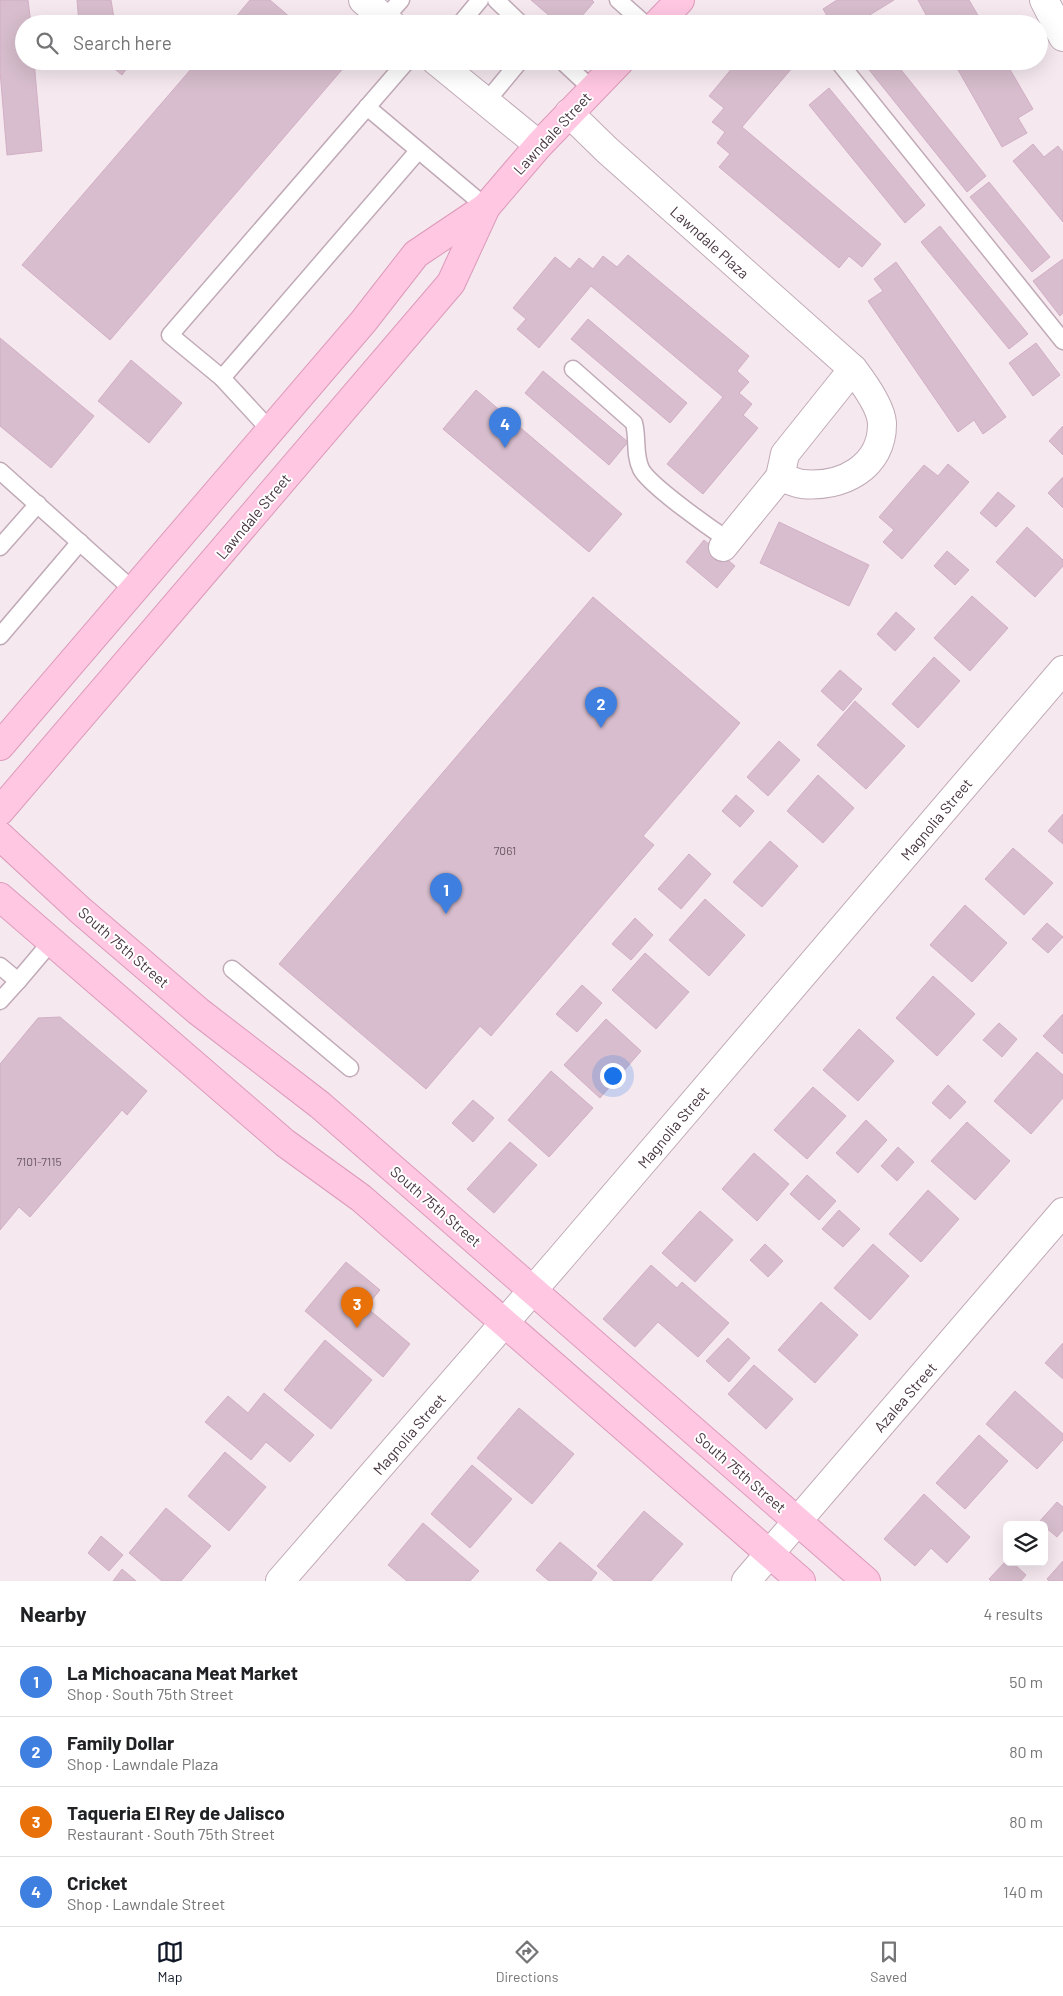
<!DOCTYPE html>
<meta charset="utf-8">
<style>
body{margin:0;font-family:Barlow,sans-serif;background:#f6f6f6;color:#202124}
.controls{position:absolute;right:15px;bottom:15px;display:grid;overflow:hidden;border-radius:8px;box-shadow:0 5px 20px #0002}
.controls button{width:45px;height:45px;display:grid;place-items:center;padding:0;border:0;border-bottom:1px solid #e0e0e0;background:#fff;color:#202124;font:25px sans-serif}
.you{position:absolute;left:612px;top:1075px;width:18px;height:18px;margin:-12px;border:4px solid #fff;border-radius:50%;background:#1a73e8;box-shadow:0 0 0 8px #1a73e833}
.badge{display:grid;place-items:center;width:32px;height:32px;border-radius:50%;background:#111827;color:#fff;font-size:16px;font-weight:700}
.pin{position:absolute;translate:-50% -41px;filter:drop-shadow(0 1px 2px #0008)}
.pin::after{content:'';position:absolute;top:26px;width:18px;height:15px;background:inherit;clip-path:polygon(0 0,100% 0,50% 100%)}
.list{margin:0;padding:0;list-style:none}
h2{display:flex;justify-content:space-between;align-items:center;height:65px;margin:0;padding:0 20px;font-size:21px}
h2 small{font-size:16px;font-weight:400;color:#757577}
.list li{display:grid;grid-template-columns:32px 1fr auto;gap:15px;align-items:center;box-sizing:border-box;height:70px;padding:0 20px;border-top:1px solid #e0e0e0}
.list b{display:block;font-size:19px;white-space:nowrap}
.list p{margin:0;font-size:16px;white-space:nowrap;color:#757577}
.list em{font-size:16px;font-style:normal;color:#757577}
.icon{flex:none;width:28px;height:28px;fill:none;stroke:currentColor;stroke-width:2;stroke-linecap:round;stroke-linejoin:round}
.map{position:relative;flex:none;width:1063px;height:1581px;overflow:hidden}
.search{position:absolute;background:#fff;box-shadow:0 5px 20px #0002;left:15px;right:15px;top:15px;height:55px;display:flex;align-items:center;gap:12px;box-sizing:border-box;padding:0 18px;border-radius:28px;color:#757577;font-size:19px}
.sheet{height:345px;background:#fff}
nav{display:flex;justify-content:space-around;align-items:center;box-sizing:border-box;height:70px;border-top:1px solid #e0e0e0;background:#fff;font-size:14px;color:#757577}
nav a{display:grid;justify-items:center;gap:2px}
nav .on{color:#111827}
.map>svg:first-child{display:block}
.building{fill:#d7bdcd;stroke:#d2afc5}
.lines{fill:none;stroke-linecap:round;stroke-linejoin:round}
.service-casing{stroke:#c1aab7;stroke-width:19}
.minor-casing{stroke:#c1aab7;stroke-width:30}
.secondary-casing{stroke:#dd9aba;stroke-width:30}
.service{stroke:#fff;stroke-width:16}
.minor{stroke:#fff;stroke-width:28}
.secondary{stroke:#ffc7e2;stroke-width:28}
.labels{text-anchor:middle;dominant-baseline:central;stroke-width:4;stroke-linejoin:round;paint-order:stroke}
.number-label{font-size:12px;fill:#6c5864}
.street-label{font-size:15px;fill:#483641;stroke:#fff}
</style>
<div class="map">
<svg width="1063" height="1581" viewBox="0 0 1063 1581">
<rect width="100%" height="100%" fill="#f5e8ef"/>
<g class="building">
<path d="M0 0H28L31 24H24V61H34L42 151 7 155 0 71Z"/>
<path d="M77 0H111L115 24H79Z"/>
<path d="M250 0H270L298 24H230Z"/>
<path d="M531 0H592L594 2 575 24H559Z"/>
<path d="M837 0H894L855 24H832L823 9Z"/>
<path d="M918 0H969L983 24H931Z"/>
<path d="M105 61H132L122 75Z"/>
<path d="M198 61H341L346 65 110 340 22 265Z"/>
<path d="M738 61H798L742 127 881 244 862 267 849 256 839 268 719 167 730 154 717 143 725 132 712 122 724 108 709 96Z"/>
<path d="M862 61H894L986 176 967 192Z"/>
<path d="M953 61H1005L1033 109 1018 118 1027 133 1002 147Z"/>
<path d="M829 88 925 205 905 223 809 105Z"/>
<path d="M1033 144 1044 157 1058 146 1063 152V222L1013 161Z"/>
<path d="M989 182 1050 257 1032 272 970 197Z"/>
<path d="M940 226 1028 334 1009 349 921 242Z"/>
<path d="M628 255 749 356 737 371 749 382 739 393 752 404 743 415 758 428 703 494 667 464 723 397 591 286 539 348 517 329 526 319 513 308 555 257 570 269 579 258 593 269 603 256 617 267Z"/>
<path d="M1063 259V313L1060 316 1033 281Z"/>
<path d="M896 262 1006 417 983 434 974 420 958 432 868 301 883 291 874 279Z"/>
<path d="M588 319 687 403 670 423 571 339Z"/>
<path d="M0 338 94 416 51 468 0 426Z"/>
<path d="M1036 343 1060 375 1033 396 1009 363Z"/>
<path d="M131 360 182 403 149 443 98 401Z"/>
<path d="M543 371 628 442 609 465 525 393Z"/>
<path d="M476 390 622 514 589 552 443 429Z"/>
<path d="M1063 426V455L1049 441Z"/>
<path d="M948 464 969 482 902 559 883 542 894 530 879 517 924 465 938 476Z"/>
<path d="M1063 477V508L1048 493Z"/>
<path d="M998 492 1015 506 996 527 980 513Z"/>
<path d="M779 522 869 565 849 606 760 563Z"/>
<path d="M1027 527 1063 560V566L1035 597 996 562Z"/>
<path d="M704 540 735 566 717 588 686 562Z"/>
<path d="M947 551 969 570 955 585 934 566Z"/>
<path d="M972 596 1008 628 970 671 934 638Z"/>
<path d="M593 597 740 723 643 836 654 845 491 1036 480 1026 426 1089 279 964Z"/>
<path d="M896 612 915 629 895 651 877 634Z"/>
<path d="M934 657 960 681 918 728 892 704Z"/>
<path d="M840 670 862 689 843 711 821 691Z"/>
<path d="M855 701 905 746 866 789 817 745Z"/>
<path d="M779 741 800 760 768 796 747 777Z"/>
<path d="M818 775 854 808 823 843 787 811Z"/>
<path d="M736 795 754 811 740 827 722 811Z"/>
<path d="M1063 814V844L1048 831Z"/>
<path d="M770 841 798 866 762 907 733 882Z"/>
<path d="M1013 848 1053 883 1024 915 985 879Z"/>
<path d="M689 854 711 874 681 909 658 889Z"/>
<path d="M705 899 745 935 709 976 669 940Z"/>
<path d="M965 905 1007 943 972 982 930 945Z"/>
<path d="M635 918 653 935 631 960 612 944Z"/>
<path d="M1047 923 1063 937 1048 953 1032 939Z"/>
<path d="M645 953 689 992 656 1029 612 990Z"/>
<path d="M933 976 975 1014 937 1056 896 1018Z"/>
<path d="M582 985 602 1003 577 1032 556 1014Z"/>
<path d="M1063 1014V1054L1043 1036Z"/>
<path d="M60 1017 147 1091 127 1115 122 1110 30 1217 19 1207 0 1230V1064L38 1018Z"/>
<path d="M606 1019 641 1051 600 1098 564 1065Z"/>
<path d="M999 1023 1017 1039 1002 1057 983 1040Z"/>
<path d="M859 1029 894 1061 858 1101 823 1070Z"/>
<path d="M1037 1052 1063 1075V1098L1031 1134 994 1101Z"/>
<path d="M551 1071 593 1108 549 1157 508 1120Z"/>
<path d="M948 1085 966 1102 950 1119 932 1103Z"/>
<path d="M813 1087 846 1116 807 1159 774 1130Z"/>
<path d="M473 1100 494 1118 473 1142 452 1123Z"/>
<path d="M866 1120 887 1140 858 1173 836 1153Z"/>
<path d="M967 1122 1010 1161 975 1200 931 1161Z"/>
<path d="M510 1142 537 1165 494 1213 467 1189Z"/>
<path d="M898 1147 914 1162 897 1181 881 1166Z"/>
<path d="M754 1153 789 1184 757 1221 722 1189Z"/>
<path d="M807 1175 836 1201 819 1220 790 1194Z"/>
<path d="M928 1190 959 1219 921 1262 889 1234Z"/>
<path d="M839 1210 860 1229 843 1247 822 1229Z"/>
<path d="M700 1211 733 1240 695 1282 662 1253Z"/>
<path d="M765 1244 783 1261 768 1277 750 1260Z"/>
<path d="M873 1244 909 1276 870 1320 834 1288Z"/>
<path d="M346 1262 380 1290 366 1307 410 1344 383 1377 305 1311Z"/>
<path d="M651 1265 677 1288 682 1282 729 1323 698 1357 658 1322 635 1347 603 1319Z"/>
<path d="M821 1302 858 1335 815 1383 778 1350Z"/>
<path d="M728 1338 750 1358 729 1382 706 1361Z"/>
<path d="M325 1340 372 1380 331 1429 284 1390Z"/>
<path d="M1063 1343V1379L1045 1363Z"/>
<path d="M754 1365 793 1399 766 1429 728 1394Z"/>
<path d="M1015 1391 1063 1434V1440L1037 1469 986 1424Z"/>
<path d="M264 1393 314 1435 290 1462 266 1442 251 1460 205 1422 228 1396 248 1413Z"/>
<path d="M519 1408 574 1454 532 1504 477 1458Z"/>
<path d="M979 1435 1008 1461 965 1509 936 1483Z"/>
<path d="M225 1452 266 1487 229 1531 188 1496Z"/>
<path d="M472 1465 512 1499 470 1548 431 1514Z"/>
<path d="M924 1494 970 1537 947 1563 931 1548 915 1566 884 1539Z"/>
<path d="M1057 1502 1063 1507V1530L1057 1537 1039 1522Z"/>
<path d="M166 1508 211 1546 181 1581H162L129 1553Z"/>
<path d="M644 1511 683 1544 651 1581H614L597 1566Z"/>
<path d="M423 1523 479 1571 470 1581H407L388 1565Z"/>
<path d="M101 1536 123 1555 109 1571 88 1553Z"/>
<path d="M560 1542 597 1573 591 1581H549L536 1570Z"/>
<path d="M1007 1560V1562H1012L1026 1575 1021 1581H991L989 1579Z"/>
<path d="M1063 1561V1581H1049L1047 1579Z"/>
<path d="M122 1569 136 1581H113Z"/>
</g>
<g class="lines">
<g class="service-casing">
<g id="service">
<path d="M496 0 521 24"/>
<path d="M618 0 645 24"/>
<path d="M385 18 401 0"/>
<path d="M460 24 480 0"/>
<path d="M562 61 592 89"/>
<path d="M838 61 1063 341"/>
<path d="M486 102 520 61"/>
<path d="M367 107 486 207"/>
<path d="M573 369 634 423C638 438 634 455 641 469 649 485 710 528 728 540"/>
<path d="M222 378 418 151"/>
<path d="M270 430 222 378 170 335 407 61"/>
<path d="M0 471 133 590"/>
<path d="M0 547 38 504"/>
<path d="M0 636 80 542"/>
<path d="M0 966 18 981 0 1001"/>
<path d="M232 969 350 1068"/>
<path d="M18 981 51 942"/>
</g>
</g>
<g class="minor-casing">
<g id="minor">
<path d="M363 0 391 24"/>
<path d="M1044 0 1063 37"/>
<path d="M436 61 539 145"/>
<path d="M569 113 607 150 853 369C863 382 881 407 882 423 883 467 842 488 802 484 795 483 787 479 780 477"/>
<path d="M723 547 780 477 785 454 853 369"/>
<path d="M280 1581 559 1260 1063 670"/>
<path d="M746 1581 1063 1212"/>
</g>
</g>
<g class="secondary-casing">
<g id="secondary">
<path d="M657 24 680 0"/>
<path d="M0 746 363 322 416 254 486 207 539 145 620 61"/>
<path d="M0 811 451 283 486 207"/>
<path d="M0 836 80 910 198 1011 320 1105 866 1581"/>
<path d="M0 897 285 1143 361 1198 801 1581"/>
</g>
</g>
<use href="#service" class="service"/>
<use href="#minor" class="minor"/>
<use href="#secondary" class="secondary"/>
</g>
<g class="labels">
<g class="number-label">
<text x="505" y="850">7061</text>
<text x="39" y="1161">7101-7115</text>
</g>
<g class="street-label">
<text transform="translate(552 133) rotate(-47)">Lawndale Street</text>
<text transform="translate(710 242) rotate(42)">Lawndale Plaza</text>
<text transform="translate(253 516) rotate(-50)">Lawndale Street</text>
<text transform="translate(936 819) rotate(-50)">Magnolia Street</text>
<text transform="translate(124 947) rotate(41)">South 75th Street</text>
<text transform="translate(673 1127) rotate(-50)">Magnolia Street</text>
<text transform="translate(436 1206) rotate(41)">South 75th Street</text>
<text transform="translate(905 1397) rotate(-49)">Azalea Street</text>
<text transform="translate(409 1434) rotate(-49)">Magnolia Street</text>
<text transform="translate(741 1472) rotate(41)">South 75th Street</text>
</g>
</g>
</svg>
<div class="controls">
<button><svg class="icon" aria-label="layers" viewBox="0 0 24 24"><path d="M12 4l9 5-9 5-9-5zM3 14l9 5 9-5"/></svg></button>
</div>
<div class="you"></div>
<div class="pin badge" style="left:446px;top:914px;background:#3f7fe0">1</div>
<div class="pin badge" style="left:601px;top:728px;background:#3f7fe0">2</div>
<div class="pin badge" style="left:357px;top:1328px;background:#e8710a">3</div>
<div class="pin badge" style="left:505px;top:448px;background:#3f7fe0">4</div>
<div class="search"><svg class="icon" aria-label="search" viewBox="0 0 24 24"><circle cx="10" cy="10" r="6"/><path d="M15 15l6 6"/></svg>Search here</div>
</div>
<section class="sheet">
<h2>Nearby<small>4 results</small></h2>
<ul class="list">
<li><span class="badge" style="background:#3f7fe0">1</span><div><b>La Michoacana Meat Market</b><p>Shop · South 75th Street</p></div><em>50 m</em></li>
<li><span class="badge" style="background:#3f7fe0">2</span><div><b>Family Dollar</b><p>Shop · Lawndale Plaza</p></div><em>80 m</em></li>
<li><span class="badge" style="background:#e8710a">3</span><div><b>Taqueria El Rey de Jalisco</b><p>Restaurant · South 75th Street</p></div><em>80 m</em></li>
<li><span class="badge" style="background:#3f7fe0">4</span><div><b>Cricket</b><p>Shop · Lawndale Street</p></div><em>140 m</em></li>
</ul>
</section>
<nav>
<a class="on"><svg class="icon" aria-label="map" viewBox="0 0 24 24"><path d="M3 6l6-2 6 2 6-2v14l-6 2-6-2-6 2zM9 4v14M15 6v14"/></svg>Map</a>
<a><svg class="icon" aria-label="directions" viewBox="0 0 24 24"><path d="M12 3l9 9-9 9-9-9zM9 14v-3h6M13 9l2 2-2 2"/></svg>Directions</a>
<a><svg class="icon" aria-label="saved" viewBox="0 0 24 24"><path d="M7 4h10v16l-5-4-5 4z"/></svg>Saved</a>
</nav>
